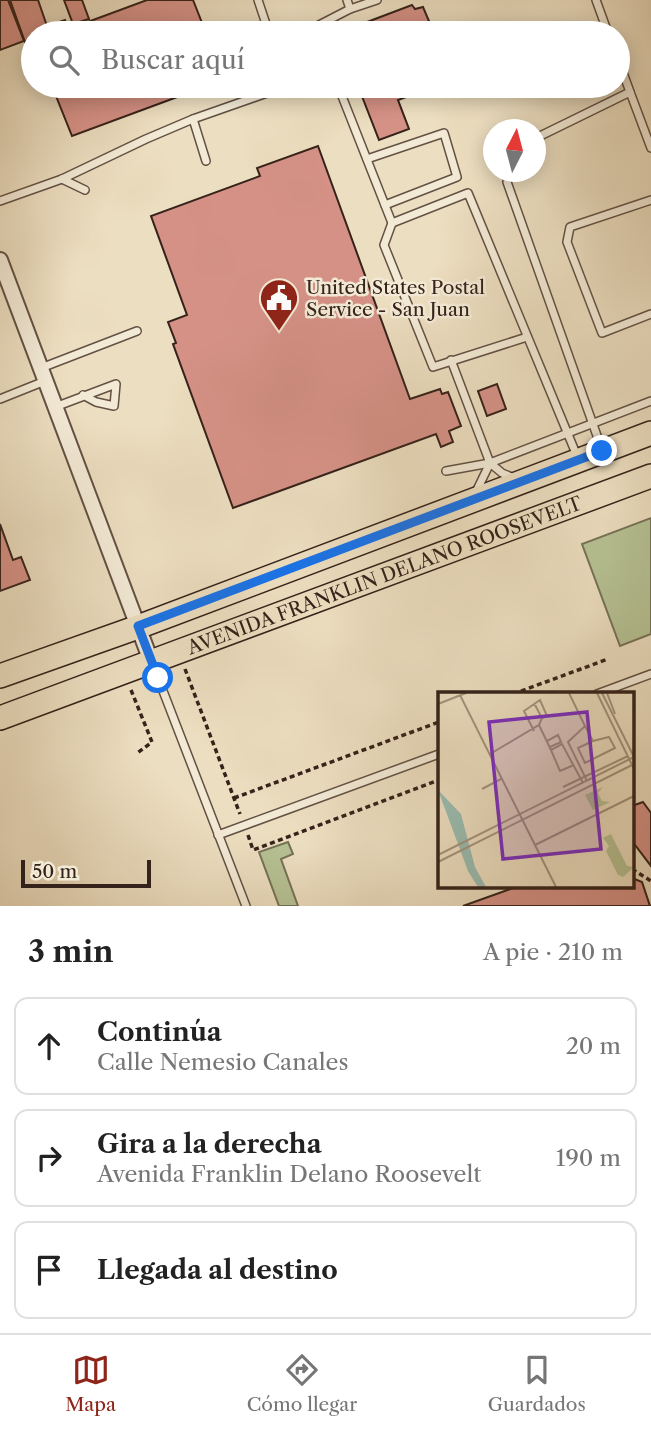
<!DOCTYPE html>
<html lang="es">
<meta charset="utf-8">
<style>
body{margin:0;font-family:"Libre Caslon Text",serif;background:#f2f2f2;color:#222}
.compass{position:absolute;left:483px;top:119px;width:63px;height:63px;border-radius:50%;background:#fff;box-shadow:0 4px 18px #0003;rotate:6deg}
.scale{position:absolute;left:21px;bottom:18px;width:130px;box-sizing:border-box;padding-left:7px;border:4px solid #35221a;border-top:0;font-size:19px;line-height:24px;white-space:nowrap;color:#35221a;-webkit-text-stroke:5px #f3ead6;paint-order:stroke}
.stop{position:absolute;width:21px;height:21px;margin:-16px;border:5px solid #1a73e8;border-radius:50%;background:#fff}
.stop.end{background:#1a73e8;border-color:#fff;box-shadow:0 2px 7px #0008}
.list{margin:0;padding:0;list-style:none}
h2{display:flex;justify-content:space-between;align-items:center;height:91px;margin:0;padding:0 28px;font-size:30px}
h2 small{font-size:23px;font-weight:400;color:#767676}
.list li{display:grid;grid-template-columns:46px 1fr auto;gap:21px;align-items:center;box-sizing:border-box;height:98px;margin:0 14px 14px;padding:0 14px;border:2px solid #e0e0e0;border-radius:14px}
.list b{display:block;font-size:26px;white-space:nowrap}
.list p{margin:0;font-size:23px;white-space:nowrap;color:#767676}
.list em{font-size:23px;font-style:normal;color:#767676}
.icon{flex:none;width:38px;height:38px;fill:none;stroke:currentColor;stroke-width:2;stroke-linecap:round;stroke-linejoin:round}
.map{position:relative;flex:none;width:651px;height:906px;overflow:hidden}
.search{position:absolute;background:#fff;box-shadow:0 4px 18px #0003;left:21px;right:21px;top:21px;height:77px;display:flex;align-items:center;gap:18px;box-sizing:border-box;padding:0 24px;border-radius:38px;color:#767676;font-size:26px}
.sheet{height:427px;background:#fff}
nav{display:flex;justify-content:space-around;align-items:center;box-sizing:border-box;height:98px;border-top:2px solid #e0e0e0;background:#fff;font-size:19px;color:#767676}
nav a{display:grid;justify-items:center;gap:4px}
nav .on{color:#8f2418}
.map>svg:first-child{display:block}
.green{fill:#b6c294;stroke:#767257;stroke-width:2}
.building{fill:#d59186;stroke:#35221a;stroke-width:2}
.lines{fill:none;stroke-linecap:round;stroke-linejoin:round}
.service-casing{stroke:#635144;stroke-width:10}
.minor-casing{stroke:#635144;stroke-width:18}
.primary-casing{stroke:#35221a;stroke-width:26}
.path{stroke:#35221a;stroke-width:3.5;stroke-dasharray:5 3.5;stroke-linecap:butt}
.service{stroke:#f3ead6;stroke-width:7}
.minor{stroke:#f3ead6;stroke-width:14}
.primary{stroke:#ecdec0;stroke-width:23}
.route{stroke:#1a73e8;stroke-width:9}
.labels{text-anchor:middle;dominant-baseline:central;stroke-width:5;stroke-linejoin:round;paint-order:stroke}
.poi-label{font-size:19px;fill:#35221a;stroke:#f3ead6;text-anchor:start}
.street-label{font-size:19px;fill:#35221a;stroke:#f3ead6}
.inset-road{fill:none;stroke:#a3937e;stroke-width:2}
.view{fill:#7b2cbf;fill-opacity:0.15;stroke:#7b2cbf;stroke-width:3.5}
.inset-edge{fill:none;stroke:#35221a;stroke-width:3.5}
</style>
<div class="map">
<svg width="651" height="906" viewBox="0 0 651 906">
<rect width="100%" height="100%" fill="#ecdec0"/>
<filter id="stains"><feTurbulence type="fractalNoise" baseFrequency=".00286" numOctaves="4"/><feColorMatrix values="0 0 0 0 .2 0 0 0 0 .09 0 0 0 0 .02 0 0 0 .5 -.17"/></filter>
<radialGradient id="worn" r=".72"><stop offset=".6" stop-color="#630" stop-opacity="0"/><stop offset="1" stop-color="#630" stop-opacity=".3"/></radialGradient>
<g class="green">
<path d="M651 518V634L620 646 582 544Z"/>
<path d="M288 842 293 854 281 859 298 906H279L259 852Z"/>
</g>
<g class="building">
<path d="M0 0H8L24 41 0 50Z"/>
<path d="M10 0H38L47 26 65 20 67 27 49 33H33V39L25 42Z"/>
<path d="M64 0H82L89 19 73 24Z"/>
<path d="M147 0H193L206 33H171L168 24 145 33H58Z"/>
<path d="M412 5 415 9 423 7 434 33H338Z"/>
<path d="M52 86H207L72 136Z"/>
<path d="M358 86H436L398 100 409 129 379 140Z"/>
<path d="M318 146 410 399 440 389 442 394 448 392 461 426 449 431 453 442 441 447 436 434 233 508 173 344 176 343 168 322 187 315 151 216 260 176 257 168Z"/>
<path d="M497 384 506 409 487 416 478 391Z"/>
<path d="M0 524 13 560 21 557 30 580 0 591Z"/>
<path d="M643 802 651 813V866L635 845H632V806Z"/>
<path d="M632 878 642 882 650 906H463L516 887H632Z"/>
</g>
<g class="lines">
<g class="service-casing">
<g id="service">
<path d="M258 0 269 33"/>
<path d="M596 0 608 33"/>
<path d="M350 9 377 0"/>
<path d="M321 33 319 25 350 9 347 0"/>
<path d="M618 59 630 92"/>
<path d="M338 86 392 223 468 193 577 456"/>
<path d="M193 119 206 161"/>
<path d="M536 138 630 92 651 148"/>
<path d="M367 159 444 133 457 177 385 205"/>
<path d="M509 172 507 182 601 447"/>
<path d="M62 179 85 190"/>
<path d="M651 200 570 227 567 242 602 333 651 314"/>
<path d="M0 201 62 179 146 139 193 119 287 86"/>
<path d="M392 223 384 245 433 367 527 337"/>
<path d="M451 360 490 463 502 473 514 478"/>
<path d="M41 368 137 331"/>
<path d="M0 399 45 381"/>
<path d="M55 407 116 384 114 406 96 402 83 395"/>
<path d="M446 471 490 463 651 401"/>
<path d="M475 494 490 463"/>
<path d="M153 665 246 906"/>
<path d="M597 694 651 674"/>
<path d="M218 835 439 754"/>
</g>
</g>
<g class="minor-casing">
<path id="minor" d="M0 260 151 661"/>
</g>
<g class="primary-casing">
<g id="primary">
<path d="M0 676 138 627 651 433"/>
<path id="s1" d="M0 718 651 476"/>
</g>
</g>
<g class="path">
<path d="M185 669 240 814"/>
<path d="M131 690 152 742 136 754"/>
<path d="M513 694 608 659"/>
<path d="M234 798 439 722"/>
<path d="M248 835 253 850 439 780"/>
<path d="M632 869 651 881"/>
</g>
<use href="#service" class="service"/>
<use href="#minor" class="minor"/>
<use href="#primary" class="primary"/>
</g>
<g class="lines">
<path class="route" d="M158 678 138 626 602 451"/>
</g>
<defs>
<g id="civic-pin" transform="scale(2.0125)"><path d="M0 17L-7.5 6A9.5 9.5 0 1 1 7.5 6Z" fill="#8f2418" stroke="#f3ead6"/><path d="M-.6-6.5H3V-4.5H.6V-3L4-1V1h2V6H-6V1h2V-1L-.6-3ZM-1.2 2.5V6h2.4V2.5Z" fill="#fff"/></g>
</defs>
<g fill-rule="evenodd">
<use href="#civic-pin" x="279" y="298"/>
</g>
<g class="labels">
<g class="poi-label">
<text x="306" y="287">United States Postal<tspan x="306" dy="22">Service - San Juan</tspan></text>
</g>
<g class="street-label">
<text stroke="none"><textPath href="#s1" startOffset="410">AVENIDA FRANKLIN DELANO ROOSEVELT</textPath></text>
</g>
</g>
<g transform="translate(438 692)">
<rect width="196" height="196" fill="#ecdec0"/>
<path d="M165 95 160 101 164 109 172 110 155 118 147 103ZM173 142 189 174 196 175 185 185 180 183 168 159 171 154 165 146Z" fill="#b6c294"/>
<path d="M0 98 23 122 37 175 48 195H40L30 179Z" fill="#99bcb0"/>
<path class="inset-road" d="M131 1 147 34M159 1 196 77M164 1 196 65M169 1 177 22M22 3 118 195M96 11 104 26 101 33M0 12 28 1M96 39 86 19 102 8 109 24 104 26M109 49 120 43 123 50 112 55M113 58 122 79 136 73M52 62 101 33 113 58 124 52 145 91M149 89 130 50 147 34 155 49 140 56 147 71 177 56 171 45 155 49M125 95 190 64M44 97 63 87M97 153 196 104M0 163 196 65M0 170 196 72"/>
<path class="view" d="M149 20 163 157 65 167 51 30Z"/>
<rect width="196" height="196" class="inset-edge"/>
</g>
<rect width="100%" height="100%" filter="url(#stains)"/>
<rect width="100%" height="100%" fill="url(#worn)"/>
</svg>
<svg class="compass" viewBox="-18 -18 36 36"><path d="M0-13l5 13h-10z" fill="#e53935"/><path d="M0 13l5-13h-10z" fill="#767676"/></svg>
<div class="scale">50 m</div>
<div class="stop" style="left:158px;top:678px"></div>
<div class="stop end" style="left:602px;top:451px"></div>
<div class="search"><svg class="icon" aria-label="search" viewBox="0 0 24 24"><circle cx="10" cy="10" r="6"/><path d="M15 15l6 6"/></svg>Buscar aquí</div>
</div>
<section class="sheet">
<h2>3 min<small>A pie · 210 m</small></h2>
<ul class="list">
<li><svg class="icon" aria-label="ahead" viewBox="0 0 24 24"><path d="M12 20V5M6 11l6-6 6 6"/></svg><div><b>Continúa</b><p>Calle Nemesio Canales</p></div><em>20 m</em></li>
<li><svg class="icon" aria-label="right" viewBox="0 0 24 24"><path d="M7 20v-9h11M14 6l5 5-5 5"/></svg><div><b>Gira a la derecha</b><p>Avenida Franklin Delano Roosevelt</p></div><em>190 m</em></li>
<li><svg class="icon" aria-label="arrive" viewBox="0 0 24 24"><path d="M6 21V4h12l-3 4 3 4H6"/></svg><div><b>Llegada al destino</b></div></li>
</ul>
</section>
<nav>
<a class="on"><svg class="icon" aria-label="map" viewBox="0 0 24 24"><path d="M3 6l6-2 6 2 6-2v14l-6 2-6-2-6 2zM9 4v14M15 6v14"/></svg>Mapa</a>
<a><svg class="icon" aria-label="directions" viewBox="0 0 24 24"><path d="M12 3l9 9-9 9-9-9zM9 14v-3h6M13 9l2 2-2 2"/></svg>Cómo llegar</a>
<a><svg class="icon" aria-label="saved" viewBox="0 0 24 24"><path d="M7 4h10v16l-5-4-5 4z"/></svg>Guardados</a>
</nav>
